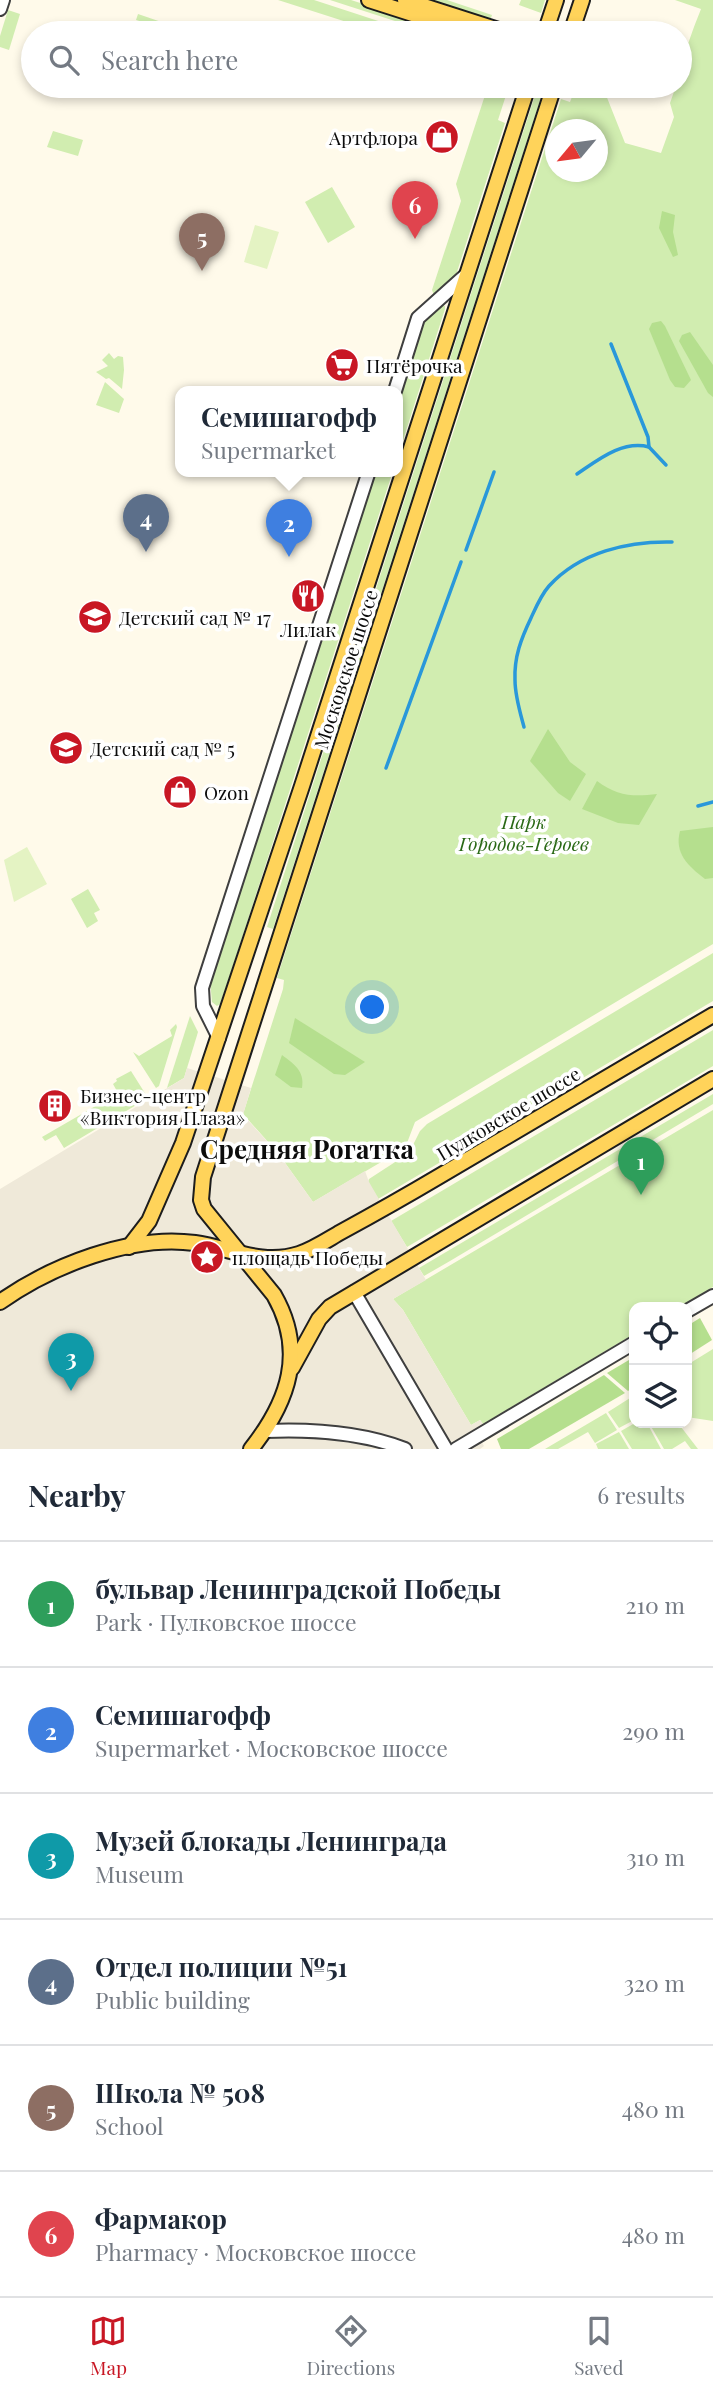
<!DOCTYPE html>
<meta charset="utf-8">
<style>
body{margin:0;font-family:"Playfair Display",serif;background:#f2f2f3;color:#1f2937}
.controls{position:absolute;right:21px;bottom:21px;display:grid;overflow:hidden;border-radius:14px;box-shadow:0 4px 10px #0003}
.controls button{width:63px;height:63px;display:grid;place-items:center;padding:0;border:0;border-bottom:2px solid #e0e1e3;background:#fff;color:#1f2937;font:35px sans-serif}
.compass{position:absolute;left:545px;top:119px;width:63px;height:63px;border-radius:50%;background:#fff;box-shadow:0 4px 10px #0003;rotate:241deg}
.you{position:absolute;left:373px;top:1008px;width:24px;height:24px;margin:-18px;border:5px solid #fff;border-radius:50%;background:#1a73e8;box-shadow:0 0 0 10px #1a73e833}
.badge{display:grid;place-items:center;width:46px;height:46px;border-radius:50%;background:#c81724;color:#fff;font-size:23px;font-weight:700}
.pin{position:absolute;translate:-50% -58px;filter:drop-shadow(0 2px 4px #0008)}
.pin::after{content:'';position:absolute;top:37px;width:24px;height:21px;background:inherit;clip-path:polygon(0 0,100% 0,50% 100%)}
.popup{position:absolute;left:175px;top:386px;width:228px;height:91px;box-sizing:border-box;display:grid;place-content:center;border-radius:14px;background:#fff;filter:drop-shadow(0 2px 5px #0005);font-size:23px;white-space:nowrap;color:#747a83}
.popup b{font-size:26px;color:#1f2937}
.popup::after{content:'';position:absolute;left:50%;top:100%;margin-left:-14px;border:14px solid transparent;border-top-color:#fff}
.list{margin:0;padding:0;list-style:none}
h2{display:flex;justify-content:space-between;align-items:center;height:91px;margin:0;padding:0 28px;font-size:30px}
h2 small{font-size:23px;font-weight:400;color:#747a83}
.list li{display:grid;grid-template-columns:46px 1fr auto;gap:21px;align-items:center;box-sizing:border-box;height:126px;padding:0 28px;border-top:2px solid #e0e1e3}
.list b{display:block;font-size:26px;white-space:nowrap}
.list p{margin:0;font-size:23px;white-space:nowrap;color:#747a83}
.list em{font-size:23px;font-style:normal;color:#747a83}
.icon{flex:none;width:38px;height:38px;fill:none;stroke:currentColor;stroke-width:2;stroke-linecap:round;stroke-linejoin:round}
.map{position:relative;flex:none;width:713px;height:1449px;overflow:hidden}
.search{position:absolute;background:#fff;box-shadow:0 4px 10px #0003;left:21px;right:21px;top:21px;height:77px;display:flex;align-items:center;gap:18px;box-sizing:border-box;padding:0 24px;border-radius:38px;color:#747a83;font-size:26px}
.sheet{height:847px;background:#fff}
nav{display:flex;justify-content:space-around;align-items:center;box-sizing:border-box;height:98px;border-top:2px solid #e0e1e3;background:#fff;font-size:19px;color:#747a83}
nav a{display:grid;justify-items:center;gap:4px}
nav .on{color:#c81724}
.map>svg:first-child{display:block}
.green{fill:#d1edb0;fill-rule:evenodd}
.forest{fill:#b5df8e}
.pitch{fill:#e4f3c3}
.plaza{fill:#efe9d9}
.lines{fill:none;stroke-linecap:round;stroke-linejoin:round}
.stream{stroke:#2998da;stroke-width:3.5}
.minor-casing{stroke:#3f3f3f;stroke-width:16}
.major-casing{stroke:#1d1d1d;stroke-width:18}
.minor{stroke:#fff;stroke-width:12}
.major{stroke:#ffd35a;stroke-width:14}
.labels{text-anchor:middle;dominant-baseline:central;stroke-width:7;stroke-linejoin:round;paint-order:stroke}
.poi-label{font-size:19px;fill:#0c0c0c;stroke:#fff;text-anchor:start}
.street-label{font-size:19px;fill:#0c0c0c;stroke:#fff}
.park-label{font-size:19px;font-style:italic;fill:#2a6916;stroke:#fff}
.district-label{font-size:26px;font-weight:bold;fill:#0c0c0c;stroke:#fff}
</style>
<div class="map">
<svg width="713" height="1449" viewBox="0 0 713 1449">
<rect width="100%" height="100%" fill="#fffaea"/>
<g class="green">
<path d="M278 0H314L415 33H381Z"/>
<path d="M330 0H351L453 33H432Z"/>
<path d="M430 0H447L492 15 490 21 431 2Z"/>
<path d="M521 0H545L541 13 519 5Z"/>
<path d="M675 0H713V944L415 1122 407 1143 400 1151 313 1202 278 1153 243 1114 283 989 284 980 277 978 561 99 570 102 576 86H595L604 90 625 143 661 153 674 117 670 103 676 86H680C680 62 692 32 701 9ZM556 130H598V172H556Z"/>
<path d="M8 10 20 14 9 50 0 47V36Z"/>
<path d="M138 14 179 28 178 33 136 20Z"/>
<path d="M488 86H509L498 120 505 123 456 275 438 295H434L432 290 461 201 456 184Z"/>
<path d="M538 86 544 88 273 929 267 927Z"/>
<path d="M53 131 83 140 78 156 47 147Z"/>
<path d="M332 187 355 227 328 243 305 202Z"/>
<path d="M441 305 445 306V309L398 456V395L422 322Z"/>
<path d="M109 353 114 359 118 356 123 357 124 370 122 389 109 378 106 379 96 372 108 366 102 360Z"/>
<path d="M105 382 124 399 119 413 96 405Z"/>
<path d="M373 471H393L231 972 220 1004 217 1006 212 1002 210 980Z"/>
<path d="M88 889 100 910 94 913 98 921 87 928 71 899Z"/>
<path d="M713 953V1001L378 1199 368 1182 369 1179 409 1153 420 1131 427 1124Z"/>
<path d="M190 1016 198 1032 184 1078 167 1088Z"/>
<path d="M176 1024 177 1027 159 1086 156 1088 133 1052 139 1056 172 1036 170 1030Z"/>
<path d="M713 1030V1066L407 1247 391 1221Z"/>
<path d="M131 1071 148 1098 64 1148 56 1135 45 1141 42 1137 118 1093 113 1084 117 1081 116 1079Z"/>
<path d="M713 1094V1104L450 1261 424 1276 419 1268Z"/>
<path d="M713 1110V1287L679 1307H634V1334L483 1424 480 1420 471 1425 403 1310 393 1299Z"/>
<path d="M713 1349V1421L687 1417V1365Z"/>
<path d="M630 1398 634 1401V1420L619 1428 608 1412Z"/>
<path d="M606 1413 617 1430 595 1443 588 1432 558 1449H545Z"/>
<path d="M635 1423H647L661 1449H632L621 1431Z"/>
<path d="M649 1423H678L698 1449H691L685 1441 672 1449H664Z"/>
<path d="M619 1432 629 1449H598L596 1444Z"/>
</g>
<g class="forest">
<path d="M662 211 675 215 673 232 678 255 673 257 659 228Z"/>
<path d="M661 321 665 326 691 380 684 388 675 387 670 380 649 329 652 323Z"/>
<path d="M690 332 713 365V397L708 393 679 341 682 335Z"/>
<path d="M548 729 570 762 586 774 570 801 558 793 530 761Z"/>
<path d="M597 781C617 796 633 797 657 794L639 825 618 823 582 809Z"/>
<path d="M713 827V878L705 879C688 866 674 853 680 831Z"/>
<path d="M295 1018 365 1062 345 1075 334 1074 289 1043Z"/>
<path d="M282 1055C294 1064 305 1071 302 1088L291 1087 275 1075Z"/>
<path d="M700 1318 712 1340 687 1356V1326Z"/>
<path d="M634 1357V1387L628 1391 607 1373Z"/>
<path d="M604 1375 625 1393 529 1449H501L497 1439Z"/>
</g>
<g class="pitch">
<path d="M255 225 279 232 267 269 244 262Z"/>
<path d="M27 847 47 884 14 902 4 860Z"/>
</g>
<path class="plaza" d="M187 1068 251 1088 243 1115 278 1153 313 1202 365 1171 369 1182 426 1280 393 1299 403 1310 471 1425 480 1420 483 1424 474 1429 484 1446 480 1449H0V1189L184 1078Z"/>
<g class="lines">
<g class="stream">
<path d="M611 344 648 437 649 447"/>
<path d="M577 474C598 460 622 440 649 447L666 465"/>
<path d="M466 550 494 472"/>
<path d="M524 727C520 712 515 696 515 680 514 657 521 639 531 618 536 607 541 595 549 586 580 552 628 541 672 542"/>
<path d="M386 768 461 562"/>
<path d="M698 806 713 802"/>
</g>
<g class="minor-casing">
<g id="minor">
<path d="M0 9 3 0"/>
<path d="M395 391 418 318 467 274"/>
<path d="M219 1038 203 1006 202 988 369 471"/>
<path d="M354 1292 446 1449"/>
<path d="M687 1311 713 1296"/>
<path d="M265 1431C311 1429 361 1432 405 1449"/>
<path d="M456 1449 634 1343"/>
</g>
</g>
<g class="major-casing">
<g id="major">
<path d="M369 0 472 33"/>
<path d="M405 0 508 33"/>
<path d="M545 33 556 0"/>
<path d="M571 33 582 0"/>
<path d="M129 1247 149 1221 183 1143 302 786 528 86"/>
<path d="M0 1302C51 1266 131 1234 195 1243 230 1248 262 1266 299 1254 314 1249 327 1240 341 1232 374 1214 406 1196 438 1177 530 1123 621 1069 713 1015"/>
<path d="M292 1368 319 1319 330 1307 713 1079"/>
<path d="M251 1449C289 1401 306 1351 274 1295L204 1209 201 1200 203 1177 554 86"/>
</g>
</g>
<use href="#minor" class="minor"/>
<use href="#major" class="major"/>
</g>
<defs>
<g id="shop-disc" transform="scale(1.75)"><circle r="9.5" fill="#c81724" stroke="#fff"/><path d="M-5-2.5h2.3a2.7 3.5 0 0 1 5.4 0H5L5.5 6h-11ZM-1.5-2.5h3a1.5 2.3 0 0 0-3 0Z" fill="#fff"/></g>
<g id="supermarket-disc" transform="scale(1.75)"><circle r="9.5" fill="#c81724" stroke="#fff"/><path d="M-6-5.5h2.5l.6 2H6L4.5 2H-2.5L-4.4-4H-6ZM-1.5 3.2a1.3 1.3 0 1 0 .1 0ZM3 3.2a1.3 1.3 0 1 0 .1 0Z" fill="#fff"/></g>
<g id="restaurant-disc" transform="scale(1.75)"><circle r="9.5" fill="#c81724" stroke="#fff"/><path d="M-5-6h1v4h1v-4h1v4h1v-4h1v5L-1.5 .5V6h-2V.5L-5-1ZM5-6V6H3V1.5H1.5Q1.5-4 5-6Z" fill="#fff"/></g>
<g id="school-disc" transform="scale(1.75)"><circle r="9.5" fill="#c81724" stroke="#fff"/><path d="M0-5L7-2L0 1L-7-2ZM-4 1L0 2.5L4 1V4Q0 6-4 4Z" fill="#fff"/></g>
<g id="building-disc" transform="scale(1.75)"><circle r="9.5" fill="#c81724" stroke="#fff"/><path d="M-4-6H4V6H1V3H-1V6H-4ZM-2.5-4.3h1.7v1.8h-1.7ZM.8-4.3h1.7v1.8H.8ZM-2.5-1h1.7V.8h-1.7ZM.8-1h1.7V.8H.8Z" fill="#fff"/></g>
<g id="sight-disc" transform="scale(1.75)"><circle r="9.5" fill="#c81724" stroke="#fff"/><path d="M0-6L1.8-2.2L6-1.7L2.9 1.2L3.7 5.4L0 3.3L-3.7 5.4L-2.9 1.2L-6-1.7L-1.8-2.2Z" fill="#fff"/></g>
</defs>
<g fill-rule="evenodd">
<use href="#shop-disc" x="442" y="137"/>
<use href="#supermarket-disc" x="342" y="365"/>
<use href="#restaurant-disc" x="308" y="596"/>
<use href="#school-disc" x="95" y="617"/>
<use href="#school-disc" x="66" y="748"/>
<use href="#shop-disc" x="180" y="792"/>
<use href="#building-disc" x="55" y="1106"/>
<use href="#sight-disc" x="207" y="1257"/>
</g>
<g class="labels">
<g class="poi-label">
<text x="418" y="137" text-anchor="end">Артфлора</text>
<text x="366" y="365">Пятёрочка</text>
<text x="119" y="617">Детский сад № 17</text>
<text x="308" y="629" text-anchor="middle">Лилак</text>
<text x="90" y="748">Детский сад № 5</text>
<text x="204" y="792">Ozon</text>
<text x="80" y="1095">Бизнес-центр<tspan x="80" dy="22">«Виктория Плаза»</tspan></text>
<text x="232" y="1257">площадь Победы</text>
</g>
<g class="street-label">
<text transform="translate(345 669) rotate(-72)">Московское шоссе</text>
<text transform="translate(508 1113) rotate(-31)">Пулковское шоссе</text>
</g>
<g class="park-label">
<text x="524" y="821">Парк<tspan x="524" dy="22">Городов-Героев</tspan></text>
</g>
<g class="district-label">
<text x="307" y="1148">Средняя Рогатка</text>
</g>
</g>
</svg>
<div class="controls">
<button><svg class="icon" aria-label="locate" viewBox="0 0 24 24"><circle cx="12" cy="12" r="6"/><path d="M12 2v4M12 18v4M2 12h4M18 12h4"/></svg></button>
<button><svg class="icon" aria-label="layers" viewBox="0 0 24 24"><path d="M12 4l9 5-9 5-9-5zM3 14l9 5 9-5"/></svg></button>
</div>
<svg class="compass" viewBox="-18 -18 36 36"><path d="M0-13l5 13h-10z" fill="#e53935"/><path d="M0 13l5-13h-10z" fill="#747a83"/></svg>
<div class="you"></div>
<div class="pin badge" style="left:641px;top:1195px;background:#2e9e5b">1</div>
<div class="pin badge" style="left:289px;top:557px;background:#3f7fe0">2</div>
<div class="popup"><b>Семишагофф</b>Supermarket</div>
<div class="pin badge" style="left:71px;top:1391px;background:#0f9aa8">3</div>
<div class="pin badge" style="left:146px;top:552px;background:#5c6f8a">4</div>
<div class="pin badge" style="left:202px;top:271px;background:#8d6e63">5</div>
<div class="pin badge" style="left:415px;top:239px;background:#e0444e">6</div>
<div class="search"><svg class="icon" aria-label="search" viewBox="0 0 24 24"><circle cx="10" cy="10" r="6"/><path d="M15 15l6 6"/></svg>Search here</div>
</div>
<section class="sheet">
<h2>Nearby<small>6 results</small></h2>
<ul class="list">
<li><span class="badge" style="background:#2e9e5b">1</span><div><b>бульвар Ленинградской Победы</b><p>Park · Пулковское шоссе</p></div><em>210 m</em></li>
<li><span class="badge" style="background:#3f7fe0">2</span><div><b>Семишагофф</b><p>Supermarket · Московское шоссе</p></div><em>290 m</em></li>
<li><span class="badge" style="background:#0f9aa8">3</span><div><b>Музей блокады Ленинграда</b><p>Museum</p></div><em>310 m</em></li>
<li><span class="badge" style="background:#5c6f8a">4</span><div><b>Отдел полиции №51</b><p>Public building</p></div><em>320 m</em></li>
<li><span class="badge" style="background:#8d6e63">5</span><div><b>Школа № 508</b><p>School</p></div><em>480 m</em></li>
<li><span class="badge" style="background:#e0444e">6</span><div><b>Фармакор</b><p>Pharmacy · Московское шоссе</p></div><em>480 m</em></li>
</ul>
</section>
<nav>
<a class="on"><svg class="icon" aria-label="map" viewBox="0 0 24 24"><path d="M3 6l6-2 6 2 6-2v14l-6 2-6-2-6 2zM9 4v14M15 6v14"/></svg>Map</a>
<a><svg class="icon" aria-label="directions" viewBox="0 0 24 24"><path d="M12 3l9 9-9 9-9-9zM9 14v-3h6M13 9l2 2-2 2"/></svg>Directions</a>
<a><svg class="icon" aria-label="saved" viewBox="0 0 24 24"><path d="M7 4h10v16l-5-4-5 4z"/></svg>Saved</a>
</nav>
